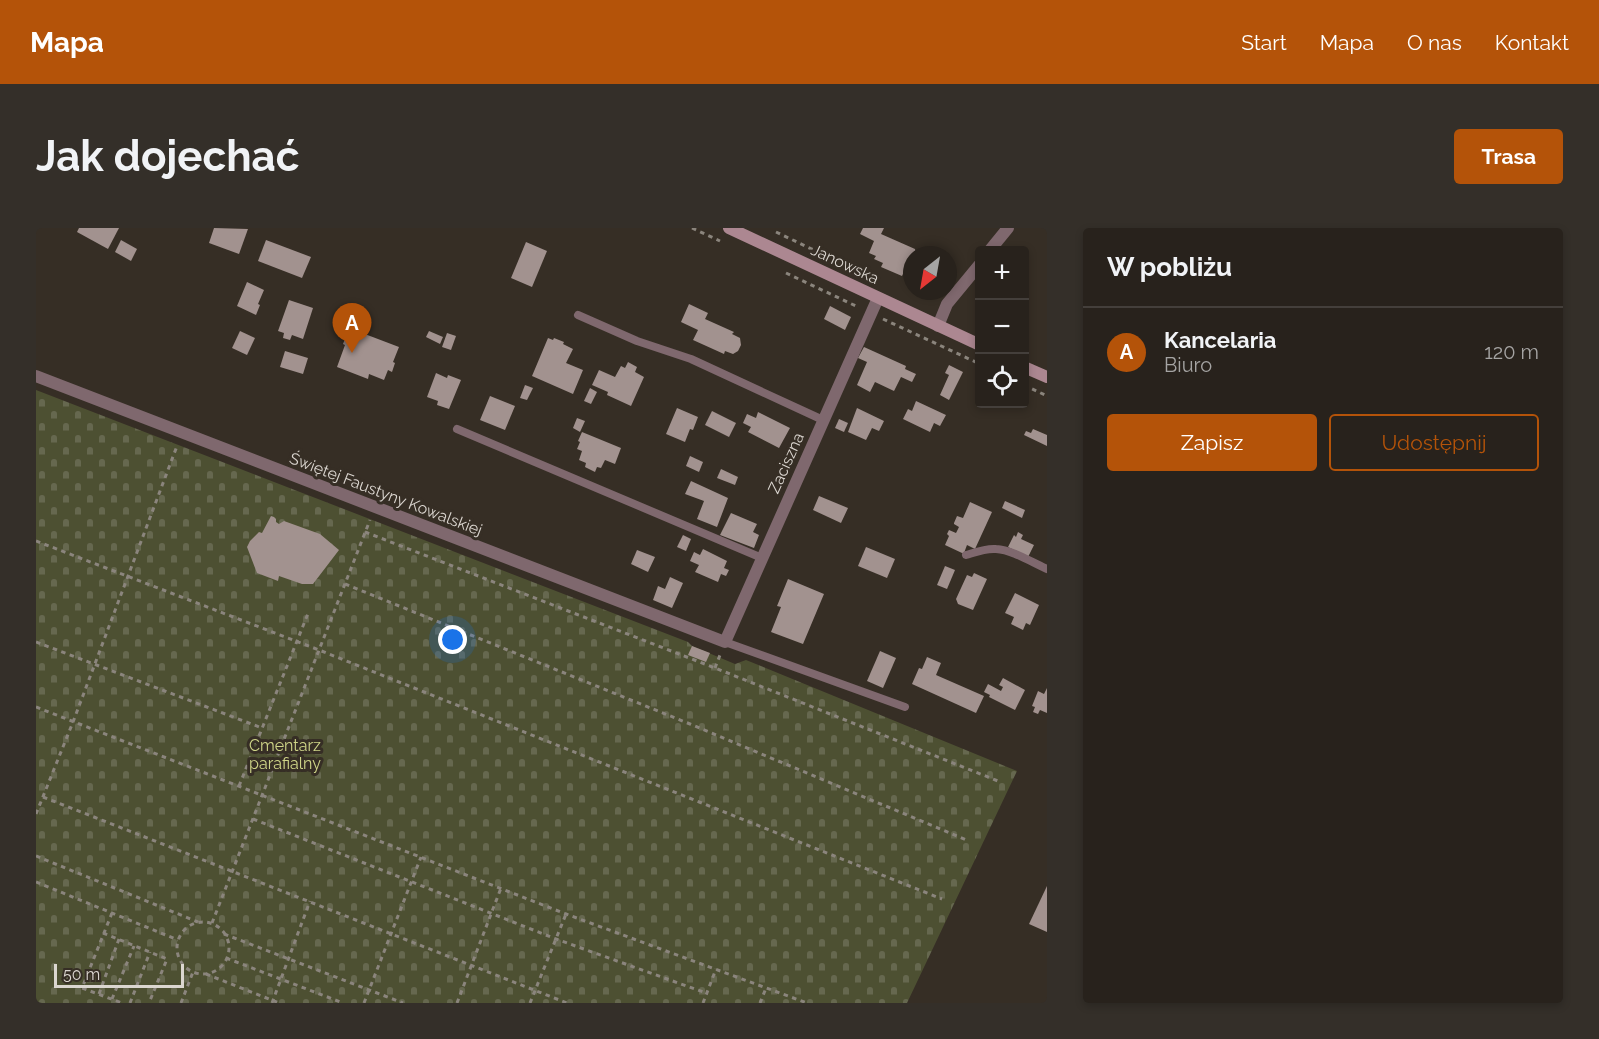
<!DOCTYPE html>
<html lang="pl">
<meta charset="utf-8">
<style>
body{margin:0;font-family:Raleway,sans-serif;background:#342f29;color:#f1f3f6}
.controls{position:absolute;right:18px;top:18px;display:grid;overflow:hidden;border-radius:6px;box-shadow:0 3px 9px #0003}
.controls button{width:54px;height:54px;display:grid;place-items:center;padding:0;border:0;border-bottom:2px solid #443f3b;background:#28221c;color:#f1f3f6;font:30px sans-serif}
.compass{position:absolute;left:867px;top:18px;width:54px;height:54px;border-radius:50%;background:#28221c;box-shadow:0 3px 9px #0003;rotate:211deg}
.scale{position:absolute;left:18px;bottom:15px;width:130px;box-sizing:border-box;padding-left:6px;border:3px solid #dbd6d0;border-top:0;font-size:16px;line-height:21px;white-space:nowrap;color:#dbd6d0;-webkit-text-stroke:4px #362e25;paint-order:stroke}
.you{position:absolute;left:417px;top:412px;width:21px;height:21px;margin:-15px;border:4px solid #fff;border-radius:50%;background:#1a73e8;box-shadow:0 0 0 9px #1a73e833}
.badge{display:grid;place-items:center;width:39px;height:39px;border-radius:50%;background:#b45309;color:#fff;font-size:20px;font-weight:700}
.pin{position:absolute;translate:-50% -50px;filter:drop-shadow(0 2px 3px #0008)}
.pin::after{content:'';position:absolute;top:32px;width:21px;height:18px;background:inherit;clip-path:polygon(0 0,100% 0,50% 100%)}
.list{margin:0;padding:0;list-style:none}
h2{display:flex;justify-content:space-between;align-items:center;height:78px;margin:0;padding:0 24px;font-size:26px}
h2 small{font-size:20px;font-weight:400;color:#a5a4a3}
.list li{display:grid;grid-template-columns:39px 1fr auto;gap:18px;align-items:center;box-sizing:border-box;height:90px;padding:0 24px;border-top:2px solid #443f3b}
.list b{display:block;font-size:22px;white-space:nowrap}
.list p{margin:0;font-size:20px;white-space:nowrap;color:#a5a4a3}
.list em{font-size:20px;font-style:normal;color:#a5a4a3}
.actions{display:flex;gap:12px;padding:18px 24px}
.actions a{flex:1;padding:14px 0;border:2px solid #b45309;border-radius:6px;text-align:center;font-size:21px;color:#b45309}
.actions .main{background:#b45309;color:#fff}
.icon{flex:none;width:33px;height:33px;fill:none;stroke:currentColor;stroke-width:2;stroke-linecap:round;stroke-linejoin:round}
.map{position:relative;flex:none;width:1011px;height:775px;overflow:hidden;border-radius:6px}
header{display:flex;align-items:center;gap:36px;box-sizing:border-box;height:84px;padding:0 30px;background:#b45309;color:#fff}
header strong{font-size:28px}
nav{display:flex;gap:33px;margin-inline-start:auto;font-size:21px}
.intro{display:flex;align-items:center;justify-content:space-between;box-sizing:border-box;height:144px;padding:0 36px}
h1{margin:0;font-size:42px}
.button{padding:15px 27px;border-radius:6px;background:#b45309;color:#fff;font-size:21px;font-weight:700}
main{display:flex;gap:36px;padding:0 36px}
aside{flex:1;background:#28221c;border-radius:6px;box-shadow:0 3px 9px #0003}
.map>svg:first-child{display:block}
.cemetery{fill:url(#cemetery-stones)}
.building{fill:#a2928f}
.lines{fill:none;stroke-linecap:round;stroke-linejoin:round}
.path{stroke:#8b857d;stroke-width:3;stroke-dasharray:4.5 4.5;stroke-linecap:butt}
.lane{stroke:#7f686e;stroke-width:8}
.street{stroke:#7f686e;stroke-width:12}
.secondary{stroke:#ac8791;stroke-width:12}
.labels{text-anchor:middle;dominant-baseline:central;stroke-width:6;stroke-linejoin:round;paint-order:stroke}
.street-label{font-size:16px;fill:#dbd6d0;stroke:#362e25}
.park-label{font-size:16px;fill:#cfd588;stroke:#362e25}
</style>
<header>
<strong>Mapa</strong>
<nav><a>Start</a><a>Mapa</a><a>O nas</a><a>Kontakt</a></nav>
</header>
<div class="intro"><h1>Jak dojechać</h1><a class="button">Trasa</a></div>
<main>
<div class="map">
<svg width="1011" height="775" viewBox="0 0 1011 775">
<defs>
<pattern id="cemetery-stones" width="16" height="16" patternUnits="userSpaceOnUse" patternTransform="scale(1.5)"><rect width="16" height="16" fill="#4d5032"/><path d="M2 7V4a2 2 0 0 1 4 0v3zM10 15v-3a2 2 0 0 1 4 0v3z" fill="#66684f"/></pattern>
</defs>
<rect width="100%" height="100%" fill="#362e25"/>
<path class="cemetery" d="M0 162 652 414 656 418 699 436 710 432 981 543 871 775H0Z"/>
<g class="building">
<path d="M43 0H83L72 21 41 4Z"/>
<path d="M178 0 212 1 203 26 173 15Z"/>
<path d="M827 0H848L845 6 879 21 880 27H876V34L872 35 866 48 845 39 847 35 838 31 840 28 833 25 838 13 824 6Z"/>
<path d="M85 12 101 21 95 33 79 24Z"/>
<path d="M230 12 275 29 266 50 222 33Z"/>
<path d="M490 14 511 23 496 59 475 50Z"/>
<path d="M211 54 228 62 222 76 224 77 220 87 201 78Z"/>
<path d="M253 72 277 80 267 111 256 107 254 112 247 110 248 105 242 103Z"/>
<path d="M653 76 672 85 669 91 698 104 696 106 704 110 705 117 702 123 697 126 689 123 688 126 657 112 662 102 645 94Z"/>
<path d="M794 78 815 89 809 102 788 91Z"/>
<path d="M313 100 363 119 357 134 359 135 356 144 352 142 348 152 333 146 332 151 301 139 309 117 307 116Z"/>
<path d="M204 103 219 110 211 127 196 120Z"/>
<path d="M393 103 407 109 404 116 390 109Z"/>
<path d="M411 105 420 108 415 122 406 119Z"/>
<path d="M512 110 517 112 518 110 528 114 527 116 537 121 530 135 547 142 537 166 496 148Z"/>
<path d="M828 119 870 138 869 141 880 146 876 154 865 149 858 163 839 154 834 164 821 157 831 134 822 130Z"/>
<path d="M249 123 272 130 267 146 244 139Z"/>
<path d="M592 134 601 139 599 144 608 149 595 178 571 167 572 164 556 157 563 142 579 149 585 138 589 140Z"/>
<path d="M913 137 927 144 913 172 904 167 913 147 909 145Z"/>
<path d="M400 145 411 150 412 147 425 152 413 181 401 177 402 173 391 169Z"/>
<path d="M489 157 497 160 491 172 484 170Z"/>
<path d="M554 160 561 164 555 176 548 173Z"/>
<path d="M454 168 479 178 469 202 444 192Z"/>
<path d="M880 173 910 187 904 198 898 195 894 204 867 191 872 181 876 183Z"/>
<path d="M641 180 662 189 657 202 654 201 649 214 630 206Z"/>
<path d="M821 180 848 193 843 203 836 200 830 212 812 204Z"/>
<path d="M676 183 700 195 693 209 669 197Z"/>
<path d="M722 184 754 200 743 220 712 204 715 199 707 195 711 186 720 190Z"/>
<path d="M541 190 549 193 544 204 537 200Z"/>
<path d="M803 191 812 195 808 204 799 200Z"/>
<path d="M997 201 1011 207V218L988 207 990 203 995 205Z"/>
<path d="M546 204 585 220 579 236 569 232 565 240 561 239 559 244 549 239 550 235 543 232 546 223 541 221 544 214 542 213Z"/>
<path d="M654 228 667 234 663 244 650 238Z"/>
<path d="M685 241 702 249 699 257 681 250Z"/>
<path d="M655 253 692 270 681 299 661 291 668 273 649 266Z"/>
<path d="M783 268 812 280 805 295 777 282Z"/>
<path d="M969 273 989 282 986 290 966 280Z"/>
<path d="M934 274 956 284 939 321 931 317 928 325H926L909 317 913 308 911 306 913 302 920 305 923 299 918 296V295L921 288 927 290Z"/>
<path d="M695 285 721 296 717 304 723 307 718 320 684 307Z"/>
<path d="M235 288 238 289 240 291V294L243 296 248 293 284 306 303 322 277 356H266L243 348 242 353 221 345 211 319 214 313 223 304 226 305Z"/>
<path d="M982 304 987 307 985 311 998 317 992 329 972 319 978 307 980 309Z"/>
<path d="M647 307 655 311 650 323 641 319Z"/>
<path d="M830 319 859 331 851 350 822 338Z"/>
<path d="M667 321 691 333 688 340 693 342 690 348 685 346 682 354 659 344 663 337 654 333 658 324 664 327Z"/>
<path d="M601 322 619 329 612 344 595 336Z"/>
<path d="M909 338 919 342 911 361 901 357Z"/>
<path d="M938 345 951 351 937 382 922 376 920 371 931 347 936 349Z"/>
<path d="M634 349 647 355 636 380 617 372 622 358 629 361Z"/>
<path d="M752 351 788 366 767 416 735 404 745 379 741 378Z"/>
<path d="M979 365 1003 377 994 397 990 395 987 402 975 396 978 389 969 385Z"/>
<path d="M656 418 674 425 670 434 652 427Z"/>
<path d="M844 423 860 430 847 460 831 453Z"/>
<path d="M891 429 905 435 900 447 948 468 940 485 876 456 883 440 886 441Z"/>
<path d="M967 450 989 462 979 482 953 469 954 467 948 464 952 456 965 463 967 459 963 457Z"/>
<path d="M1011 460V485L1004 482 1002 486 997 484 999 479 996 478 1002 463 1008 466Z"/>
<path d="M1011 658V704L993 696Z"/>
</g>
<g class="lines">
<g class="path">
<path d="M656 0 684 13"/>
<path d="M740 4 786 26"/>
<path d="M750 45 822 79"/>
<path d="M847 91 944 136"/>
<path d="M988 157 1011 168"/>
<path d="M329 304 679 440 962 553"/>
<path d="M0 313 283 422 906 671"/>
<path d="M309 356 654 496 933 613"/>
<path d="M0 414 226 500"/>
<path d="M679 440 684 427"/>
<path d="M0 479 530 686 771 775"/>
<path d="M203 558 273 383"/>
<path d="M7 569 531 775"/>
<path d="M0 586 37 494 141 218"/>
<path d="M217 591 520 711 670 765"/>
<path d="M0 628 162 694"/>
<path d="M0 654 142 712"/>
<path d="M76 685 46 760 86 775"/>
<circle cx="167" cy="720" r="26"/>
<path d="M176 695 334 292"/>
<path d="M67 705 131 731 113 775"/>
<path d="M188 706 367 775"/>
<path d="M190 730 307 775"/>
<path d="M170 746 243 775"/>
<path d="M63 766 83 711"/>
<path d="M76 771 98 718"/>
<path d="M94 775 114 724"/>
<path d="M145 775 157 744"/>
<path d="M236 775 274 673"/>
<path d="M328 775 385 629"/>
<path d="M421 775 465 660"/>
<path d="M494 775 530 686"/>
<path d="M667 775 680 741"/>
<path d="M724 775 730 760"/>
</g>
<g class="lane">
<path d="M542 87 601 113 655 131 787 192"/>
<path d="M421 201 726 330"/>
<path d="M930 327C940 324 950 320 960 321 977 322 995 334 1011 341"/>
<path d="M689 414 869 479"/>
</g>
<g class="street">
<path d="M954 22 972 0"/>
<path d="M902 98 911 76 944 36"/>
<path d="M0 148 689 414 842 70"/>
</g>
<g class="secondary">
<path d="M693 0 944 117"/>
<path d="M988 139 1011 149"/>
</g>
</g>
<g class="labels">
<g class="street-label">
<text transform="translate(809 36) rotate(25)">Janowska</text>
<text transform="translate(750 235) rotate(-66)">Zaciszna</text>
<text transform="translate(350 266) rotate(21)">Świętej Faustyny Kowalskiej</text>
</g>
<g class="park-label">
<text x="249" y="517">Cmentarz<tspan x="249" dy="18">parafialny</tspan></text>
</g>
</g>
</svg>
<div class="controls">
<button>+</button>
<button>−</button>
<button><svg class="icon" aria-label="locate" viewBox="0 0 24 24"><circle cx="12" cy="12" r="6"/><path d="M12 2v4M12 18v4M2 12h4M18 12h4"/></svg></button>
</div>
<svg class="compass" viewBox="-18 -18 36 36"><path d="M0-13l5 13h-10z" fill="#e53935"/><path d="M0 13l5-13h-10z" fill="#a5a4a3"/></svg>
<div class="scale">50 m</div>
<div class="you"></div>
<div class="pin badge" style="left:316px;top:125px">A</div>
</div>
<aside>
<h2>W pobliżu<small></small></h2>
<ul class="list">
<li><span class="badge">A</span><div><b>Kancelaria</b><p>Biuro</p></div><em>120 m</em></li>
</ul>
<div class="actions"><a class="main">Zapisz</a><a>Udostępnij</a></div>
</aside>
</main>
